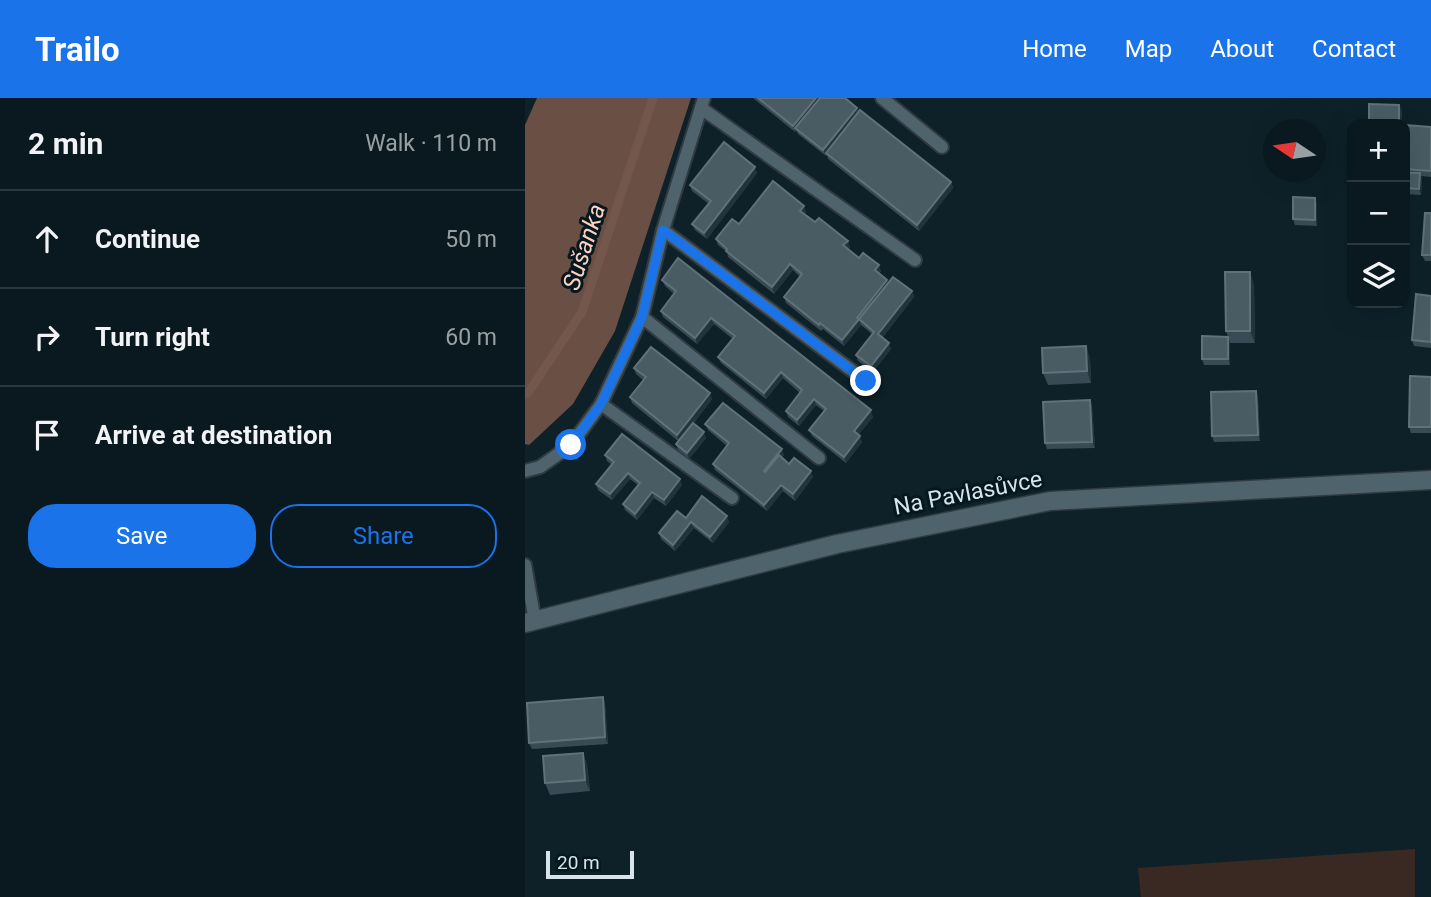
<!DOCTYPE html>
<meta charset="utf-8">
<style>
body{margin:0;font-family:Roboto,sans-serif;background:#132228;color:#f1f3f6}
.controls{position:absolute;right:21px;top:21px;display:grid;overflow:hidden;border-radius:14px;box-shadow:0 7px 28px #0002}
.controls button{width:63px;height:63px;display:grid;place-items:center;padding:0;border:0;border-bottom:2px solid #2a383d;background:#0a191f;color:#f1f3f6;font:35px sans-serif}
.compass{position:absolute;left:738px;top:21px;width:63px;height:63px;border-radius:50%;background:#0a191f;box-shadow:0 7px 28px #0002;rotate:283deg}
.scale{position:absolute;left:21px;bottom:18px;width:88px;box-sizing:border-box;padding-left:7px;border:4px solid #d9e4ea;border-top:0;font-size:19px;line-height:24px;white-space:nowrap;color:#d9e4ea;-webkit-text-stroke:5px #05171f;paint-order:stroke}
.stop{position:absolute;width:21px;height:21px;margin:-16px;border:5px solid #1a73e8;border-radius:50%;background:#fff}
.stop.end{background:#1a73e8;border-color:#fff;box-shadow:0 2px 7px #0008}
.list{margin:0;padding:0;list-style:none}
h2{display:flex;justify-content:space-between;align-items:center;height:91px;margin:0;padding:0 28px;font-size:30px}
h2 small{font-size:23px;font-weight:400;color:#99a0a4}
.list li{display:grid;grid-template-columns:46px 1fr auto;gap:21px;align-items:center;box-sizing:border-box;height:98px;padding:0 28px;border-top:2px solid #2a383d}
.list b{display:block;font-size:26px;white-space:nowrap}
.list em{font-size:23px;font-style:normal;color:#99a0a4}
.actions{display:flex;gap:14px;padding:21px 28px}
.actions a{flex:1;padding:16px 0;border:2px solid #1a73e8;border-radius:28px;text-align:center;font-size:24px;color:#1a73e8}
.actions .main{background:#1a73e8;color:#fff}
.icon{flex:none;width:38px;height:38px;fill:none;stroke:currentColor;stroke-width:2;stroke-linecap:round;stroke-linejoin:round}
.map{position:relative;flex:none;width:906px;height:799px;overflow:hidden}
header{display:flex;align-items:center;gap:42px;box-sizing:border-box;height:98px;padding:0 35px;background:#1a73e8;color:#fff}
header strong{font-size:33px}
nav{display:flex;gap:38px;margin-inline-start:auto;font-size:24px}
main{display:flex}
aside{flex:1;background:#0a191f}
.map>svg:first-child{display:block}
.green{fill:#3a2923}
.forest{fill:#6a4f44}
.lines{fill:none;stroke-linecap:round;stroke-linejoin:round}
.stream{stroke:#73574c;stroke-width:9}
.service-casing{stroke:#303a41;stroke-width:16}
.minor-casing{stroke:#303a41;stroke-width:21}
.service{stroke:#4e636c;stroke-width:12}
.minor{stroke:#4e636c;stroke-width:18}
.wall{fill:#384b54}
.shaded-wall{fill:#20343c}
.building{fill:#495c64;stroke:#607179;stroke-width:2}
.route{stroke:#1a73e8;stroke-width:9}
.labels{text-anchor:middle;dominant-baseline:central;stroke-width:6;stroke-linejoin:round;paint-order:stroke}
.street-label{font-size:23px;fill:#d9e4ea;stroke:#05171f}
.water-label{font-size:24px;font-style:italic;fill:#fed1bf;stroke:#05171f}
</style>
<header>
<strong>Trailo</strong>
<nav><a>Home</a><a>Map</a><a>About</a><a>Contact</a></nav>
</header>
<main>
<aside>
<h2>2 min<small>Walk · 110 m</small></h2>
<ul class="list">
<li><svg class="icon" aria-label="ahead" viewBox="0 0 24 24"><path d="M12 20V5M6 11l6-6 6 6"/></svg><div><b>Continue</b></div><em>50 m</em></li>
<li><svg class="icon" aria-label="right" viewBox="0 0 24 24"><path d="M7 20v-9h11M14 6l5 5-5 5"/></svg><div><b>Turn right</b></div><em>60 m</em></li>
<li><svg class="icon" aria-label="arrive" viewBox="0 0 24 24"><path d="M6 21V4h12l-3 4 3 4H6"/></svg><div><b>Arrive at destination</b></div></li>
</ul>
<div class="actions"><a class="main">Save</a><a>Share</a></div>
</aside>
<div class="map">
<svg width="906" height="799" viewBox="0 0 906 799">
<rect width="100%" height="100%" fill="#0e2129"/>
<path class="green" d="M890 751V799H616L613 770Z"/>
<path class="forest" d="M12 0H166L90 233 48 306 4 347 0 346V27Z"/>
<g class="lines">
<path class="stream" d="M0 296 3 295 57 214 128 0"/>
<g class="service-casing">
<g id="service">
<path d="M357 0 417 49"/>
<path d="M176 10 390 162"/>
<path d="M138 132 341 283"/>
<path d="M117 219 294 360"/>
<path d="M76 306 207 400"/>
<path d="M0 373 15 369 46 347 76 306 117 219 138 132 179 0"/>
<path d="M0 467 10 523"/>
</g>
</g>
<g class="minor-casing">
<path id="minor" d="M0 525 312 446 525 403 906 382"/>
</g>
<use href="#service" class="service"/>
<use href="#minor" class="minor"/>
</g>
<g class="wall">
<path d="M228 0H320L332 10 334 13 426 84 428 90 394 133 303 61 302 57 301 58 273 36 271 32 270 34Z"/>
<path d="M874 7 877 13 876 26H845L844 23Z"/>
<path d="M880 27 906 29V79L896 78 897 81 896 97 880 96Z"/>
<path d="M232 75 182 141 170 132 167 126 184 106 167 93 165 87Z"/>
<path d="M790 100 792 106V128L770 127 768 121Z"/>
<path d="M281 114 280 116 325 149 323 151 334 160 356 173 354 176 363 185 387 193 389 199 357 240 366 251 348 274 333 263 331 257 347 236 336 227 319 248 298 231 296 233 261 205 259 199 275 179 268 172 249 196 203 159 202 154 193 147 191 141 214 126Z"/>
<path d="M906 115V163H900L897 157Z"/>
<path d="M137 182 348 319 333 337 337 344 321 365 287 338 284 332 299 313 291 307 274 328 263 319 261 313 275 295 258 280 241 301 196 265 193 259 208 241 189 226 172 246 138 219 136 213 149 196 140 188Z"/>
<path d="M729 186 730 245H705V267H679L677 261 703 239 701 233Z"/>
<path d="M906 198V250L889 248 887 242Z"/>
<path d="M565 260 566 285 523 287 518 275Z"/>
<path d="M109 270 187 301 168 326 181 340 164 361 153 352 151 346 153 343 107 305 105 299 118 282 111 276Z"/>
<path d="M906 279V335H886L884 329Z"/>
<path d="M731 293 733 299 735 343 689 344 687 338Z"/>
<path d="M567 308 570 350 522 351 520 345Z"/>
<path d="M180 326 259 357 257 360 264 366 288 379 270 403 258 393 242 413 190 372 188 366 202 348 183 332Z"/>
<path d="M80 357 157 387 141 408 129 400 112 422 100 412 98 406 113 387 105 381 87 402 73 392 71 386 87 367 82 363Z"/>
<path d="M161 420 204 424 188 445 169 430 150 453 136 441 134 435Z"/>
<path d="M78 599 80 605 83 646 7 651 4 645Z"/>
<path d="M58 655 62 667 65 693 25 697 20 685Z"/>
</g>
<g class="shaded-wall">
<path d="M291 0H299L270 30 271 32 270 34 268 28Z"/>
<path d="M874 7 877 13 876 26H874Z"/>
<path d="M332 10 334 16 301 55V58L298 52Z"/>
<path d="M230 69 232 75 182 141 179 135Z"/>
<path d="M895 75 897 81 896 97 894 91Z"/>
<path d="M426 84 428 90 394 133 392 127Z"/>
<path d="M790 100 792 106V128L790 122Z"/>
<path d="M279 108 281 114 277 119 275 113Z"/>
<path d="M323 143 325 149 321 153 318 147Z"/>
<path d="M265 166 268 172 249 196 247 189Z"/>
<path d="M354 167 356 173 352 178 350 172Z"/>
<path d="M725 174 729 186 730 245 725 233Z"/>
<path d="M362 182 365 188 334 221 336 227 319 248 317 242 332 220Z"/>
<path d="M387 193 389 199 355 242 353 236Z"/>
<path d="M186 220 189 226 172 246 170 240Z"/>
<path d="M703 239 705 245V267L703 261Z"/>
<path d="M364 245 366 251 348 274 346 268Z"/>
<path d="M561 248 565 260 566 285 562 273Z"/>
<path d="M256 274 258 280 241 301 239 295Z"/>
<path d="M731 293 733 299 735 343 733 337Z"/>
<path d="M185 295 187 301 154 343 152 337Z"/>
<path d="M289 301 291 307 274 328 272 322Z"/>
<path d="M565 302 567 308 570 350 567 344Z"/>
<path d="M346 312 348 319 331 339 329 333Z"/>
<path d="M179 334 181 340 164 361 162 355Z"/>
<path d="M335 338 337 344 321 365 319 359Z"/>
<path d="M257 351 259 357 241 379 239 373Z"/>
<path d="M286 373 288 379 270 403 268 396Z"/>
<path d="M103 375 105 381 87 402 85 396Z"/>
<path d="M155 381 157 387 141 408 139 402Z"/>
<path d="M256 387 258 393 242 413 239 407Z"/>
<path d="M127 394 129 400 112 422 110 416Z"/>
<path d="M202 418 204 424 188 445 185 439Z"/>
<path d="M166 424 169 430 150 453 148 447Z"/>
<path d="M78 599 80 605 83 646 80 639Z"/>
<path d="M58 655 62 667 65 693 60 682Z"/>
</g>
<g class="building">
<path d="M233 0H291L268 28Z"/>
<path d="M295 0H320L332 10 298 52 270 30Z"/>
<path d="M844 6 874 7V25L844 23Z"/>
<path d="M335 12 426 84 392 127 301 55Z"/>
<path d="M880 27 906 29V73L880 71Z"/>
<path d="M199 44 230 69 179 135 167 126 186 103 165 87Z"/>
<path d="M880 75H895L894 91 880 90Z"/>
<path d="M248 83 279 108 275 113 290 124 294 120 323 143 318 147 334 160 338 155 354 167 350 172 362 182 332 220 334 221 368 179 387 193 353 236 364 245 346 268 331 257 349 234 334 221 317 242 295 225 294 227 259 199 277 176 265 166 247 189 201 153 202 151 191 141 207 121 214 126Z"/>
<path d="M768 99 790 100V122L768 121Z"/>
<path d="M900 115H906V157H897Z"/>
<path d="M153 160 346 312 329 333 335 338 319 359 284 332 301 311 289 301 272 322 261 313 277 292 256 274 239 295 193 259 210 238 186 220 170 240 136 213 151 193 137 182Z"/>
<path d="M700 174H725V233H701Z"/>
<path d="M891 196 906 198V244L887 242Z"/>
<path d="M677 238 703 239V261H677Z"/>
<path d="M561 248 562 273 518 275 517 250Z"/>
<path d="M126 249 185 295 152 337 105 299 121 279 109 270Z"/>
<path d="M885 278 906 279V329H884Z"/>
<path d="M731 293 733 337 687 338 686 294Z"/>
<path d="M565 302 567 344 520 345 518 304Z"/>
<path d="M198 305 257 351 239 373 240 374 254 357 264 366 269 360 286 373 268 396 256 387 239 407 188 366 204 345 180 326Z"/>
<path d="M168 325 179 334 162 355 151 346Z"/>
<path d="M97 336 155 381 139 402 127 394 110 416 98 406 115 385 103 375 85 396 71 386 89 364 80 357Z"/>
<path d="M177 398 202 418 185 439 166 424 148 447 134 435 152 413 161 420Z"/>
<path d="M78 599 80 639 4 645 2 605Z"/>
<path d="M58 655 60 682 20 685 18 658Z"/>
</g>
<g class="lines">
<path class="route" d="M46 347 76 306 117 219 138 132 341 283"/>
</g>
<g class="labels">
<g class="street-label">
<text transform="translate(443 395) rotate(-11)">Na Pavlasůvce</text>
</g>
<g class="water-label">
<text transform="translate(59 149) rotate(-72)">Sušanka</text>
</g>
</g>
</svg>
<div class="controls">
<button>+</button>
<button>−</button>
<button><svg class="icon" aria-label="layers" viewBox="0 0 24 24"><path d="M12 4l9 5-9 5-9-5zM3 14l9 5 9-5"/></svg></button>
</div>
<svg class="compass" viewBox="-18 -18 36 36"><path d="M0-13l5 13h-10z" fill="#e53935"/><path d="M0 13l5-13h-10z" fill="#99a0a4"/></svg>
<div class="scale">20 m</div>
<div class="stop" style="left:46px;top:347px"></div>
<div class="stop end" style="left:341px;top:283px"></div>
</div>
</main>
